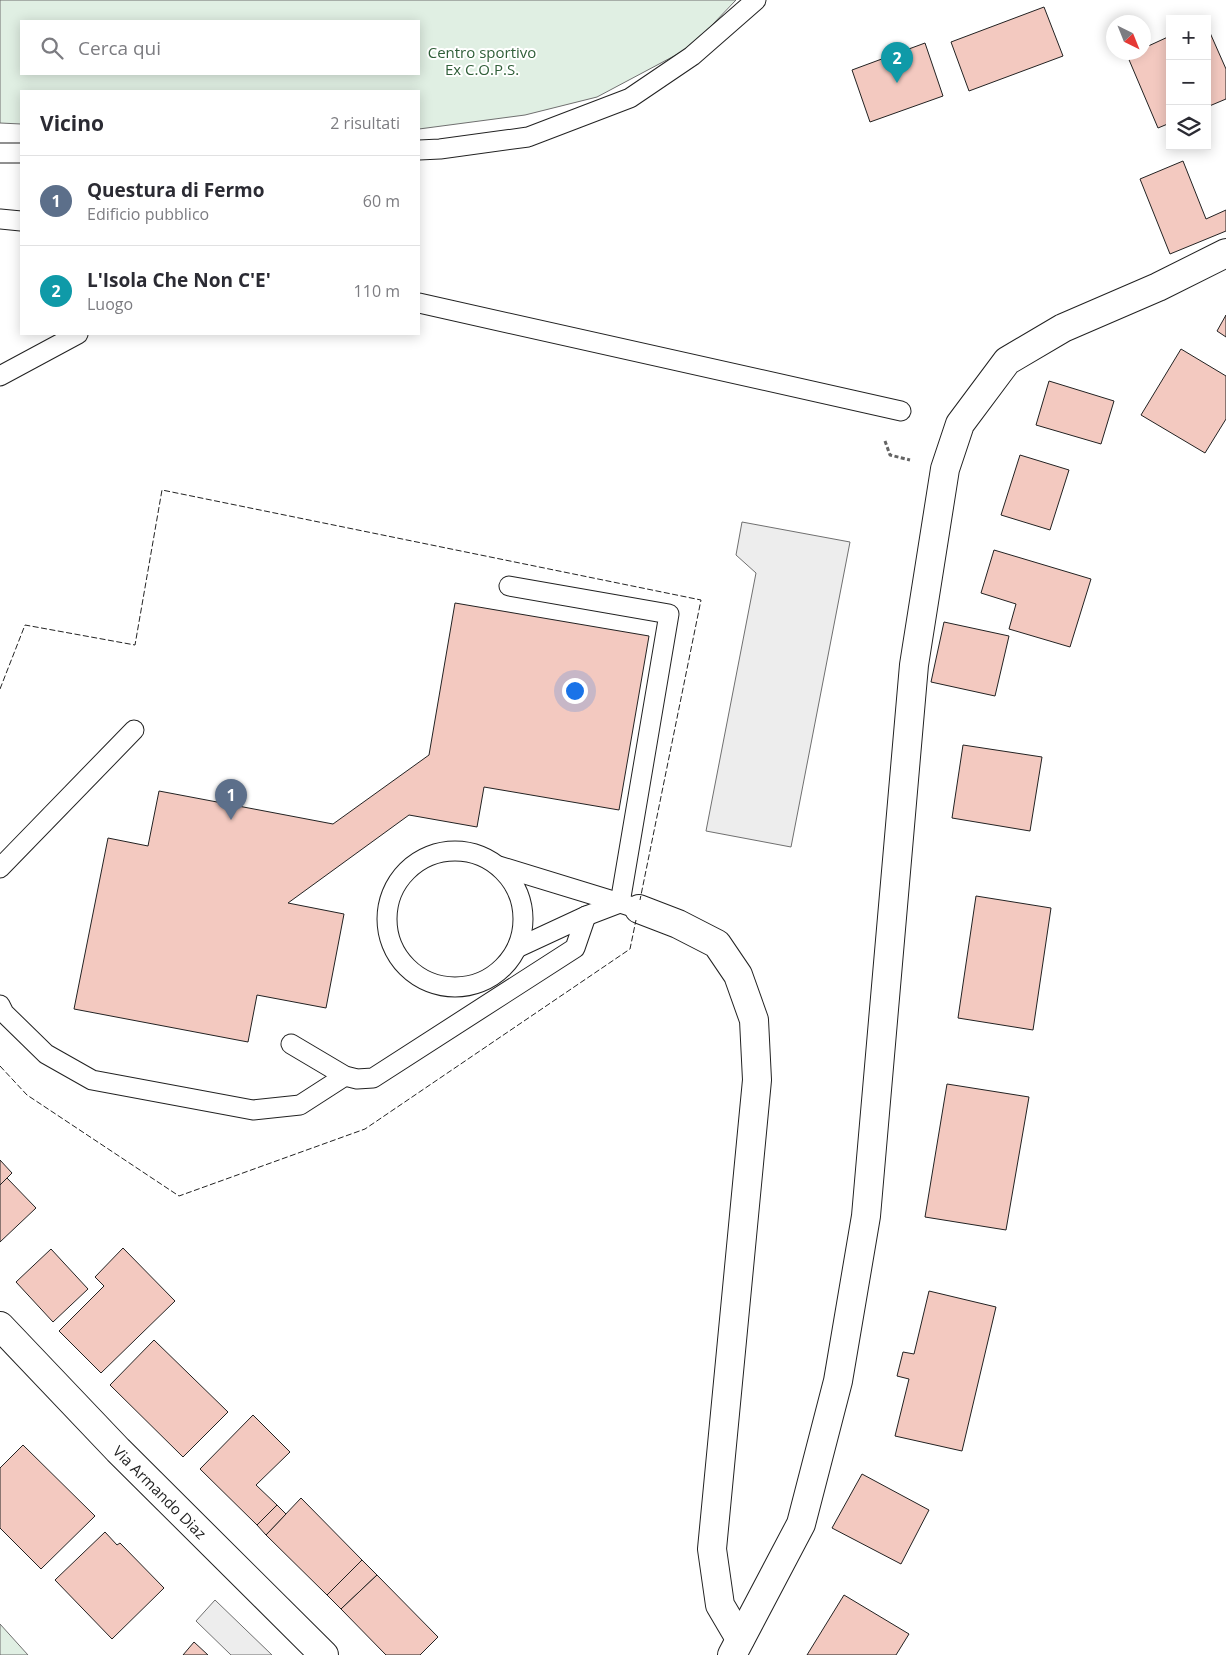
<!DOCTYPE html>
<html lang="it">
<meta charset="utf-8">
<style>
body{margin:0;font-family:"Open Sans",sans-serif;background:#f7f7f7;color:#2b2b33}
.controls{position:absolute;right:15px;top:15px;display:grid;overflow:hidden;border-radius:0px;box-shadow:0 2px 12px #0003}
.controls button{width:45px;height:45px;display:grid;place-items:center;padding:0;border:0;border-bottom:1px solid #e1e1e2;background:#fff;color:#2b2b33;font:25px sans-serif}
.compass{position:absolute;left:1106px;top:15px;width:45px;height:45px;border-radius:50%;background:#fff;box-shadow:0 2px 12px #0003;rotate:137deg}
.you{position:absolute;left:574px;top:690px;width:18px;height:18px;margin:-12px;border:4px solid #fff;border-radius:50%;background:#1a73e8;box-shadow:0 0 0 8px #1a73e833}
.badge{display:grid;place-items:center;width:32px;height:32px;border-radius:50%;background:#0f766e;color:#fff;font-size:16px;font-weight:700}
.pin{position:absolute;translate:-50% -41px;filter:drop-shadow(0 1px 2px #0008)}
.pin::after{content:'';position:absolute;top:26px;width:18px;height:15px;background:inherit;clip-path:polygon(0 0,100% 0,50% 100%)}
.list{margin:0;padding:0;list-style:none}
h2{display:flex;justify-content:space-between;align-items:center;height:65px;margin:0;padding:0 20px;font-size:21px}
h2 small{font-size:16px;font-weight:400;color:#7c7c81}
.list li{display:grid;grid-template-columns:32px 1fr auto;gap:15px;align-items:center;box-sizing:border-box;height:90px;padding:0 20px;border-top:1px solid #e1e1e2}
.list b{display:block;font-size:19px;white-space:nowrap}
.list p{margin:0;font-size:16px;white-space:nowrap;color:#7c7c81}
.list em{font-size:16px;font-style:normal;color:#7c7c81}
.icon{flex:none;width:28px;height:28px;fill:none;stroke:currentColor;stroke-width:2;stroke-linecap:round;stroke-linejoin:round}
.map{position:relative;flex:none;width:1226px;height:1655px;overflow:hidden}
.search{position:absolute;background:#fff;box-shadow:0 2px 12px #0003;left:20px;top:20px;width:400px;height:55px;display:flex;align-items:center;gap:12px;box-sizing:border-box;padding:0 18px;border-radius:0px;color:#7c7c81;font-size:19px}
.panel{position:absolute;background:#fff;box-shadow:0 2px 12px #0003;left:20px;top:90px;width:400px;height:245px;border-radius:0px}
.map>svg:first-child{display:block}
.green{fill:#e0efe3;stroke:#6f6f6f;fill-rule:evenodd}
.parking{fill:#ededed;stroke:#6f6f6f}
.building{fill:#f3c9c0;stroke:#222}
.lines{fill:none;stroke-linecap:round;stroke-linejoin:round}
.service-casing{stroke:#222;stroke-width:21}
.minor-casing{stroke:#222;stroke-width:30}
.secondary-casing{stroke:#222;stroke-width:30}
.path{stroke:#646464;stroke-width:3;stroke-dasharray:4 2.5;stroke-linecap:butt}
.service{stroke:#fff;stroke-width:19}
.minor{stroke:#fff;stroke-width:28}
.secondary{stroke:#fff;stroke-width:28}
.fence{stroke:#222;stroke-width:1;stroke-dasharray:6 2.5;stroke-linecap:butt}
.labels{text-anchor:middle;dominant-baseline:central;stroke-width:4;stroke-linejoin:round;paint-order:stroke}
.park-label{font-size:15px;fill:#2f5e38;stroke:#fff}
.street-label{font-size:15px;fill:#222;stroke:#fff}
</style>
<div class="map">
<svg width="1226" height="1655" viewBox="0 0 1226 1655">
<rect width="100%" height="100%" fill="#fff"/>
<g class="green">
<path d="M0 0H736L691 47 597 97 525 115 419 129V91H21V124L0 123ZM21 21H419V74H21Z"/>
<path d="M0 1624 28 1655H0Z"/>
</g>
<g class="parking">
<path d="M742 522 850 542 791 847 706 831 756 573 736 555Z"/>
<path d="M215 1600 272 1655H231L196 1621Z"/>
</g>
<g class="building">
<path d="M1044 7 1063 56 969 91 951 42Z"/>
<path d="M1207 26 1226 69V99L1207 107Z"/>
<path d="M1170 36V123L1158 128 1127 55 1133 52H1144V48Z"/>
<path d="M925 43 943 96 870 122 852 70Z"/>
<path d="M1183 161 1206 219 1226 210V231L1170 254 1140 179Z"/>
<path d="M1226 315V337L1217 331Z"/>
<path d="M1181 349 1226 376V419L1205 453 1141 415Z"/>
<path d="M1049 381 1114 401 1101 444 1036 425Z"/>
<path d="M1020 455 1069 470 1050 530 1001 515Z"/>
<path d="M994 550 1091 579 1070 647 1009 629 1016 604 981 593Z"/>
<path d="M455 603 649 636 619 810 484 787 477 827 409 815 288 903 344 914 326 1008 257 995 248 1042 74 1009 108 838 148 846 159 791 333 824 429 755Z"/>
<path d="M944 622 1009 636 995 696 931 682Z"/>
<path d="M963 745 1042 757 1030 831 952 818Z"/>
<path d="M976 896 1051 908 1033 1030 958 1018Z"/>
<path d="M947 1084 1029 1097 1006 1230 925 1217Z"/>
<path d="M0 1160 12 1173 0 1185Z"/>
<path d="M7 1178 36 1208 0 1242V1185Z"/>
<path d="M123 1248 175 1301 101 1373 59 1331 104 1286 95 1277Z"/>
<path d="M51 1249 88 1289 53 1322 16 1282Z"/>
<path d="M929 1291 996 1307 962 1451 895 1436 909 1379 897 1376 903 1352 914 1354Z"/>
<path d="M154 1340 228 1412 183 1457 110 1385Z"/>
<path d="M253 1415 290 1452 256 1485 277 1505 257 1525 200 1469Z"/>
<path d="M23 1445 95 1516 41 1569 0 1528V1468Z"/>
<path d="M862 1474 929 1510 901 1564 832 1528Z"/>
<path d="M301 1498 362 1560 327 1595 266 1535Z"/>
<path d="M277 1505 286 1514 266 1535 257 1525Z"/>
<path d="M105 1532 117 1545 120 1543 164 1588 112 1639 55 1580Z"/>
<path d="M362 1560 377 1575 341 1609 327 1595Z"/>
<path d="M377 1575 438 1637 420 1655H386L341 1609Z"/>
<path d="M844 1595 909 1634 896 1655H807Z"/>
<path d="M194 1642 208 1655H183Z"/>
</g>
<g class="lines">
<g class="service-casing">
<g id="service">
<path d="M419 150 440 149 528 137 630 98 692 56 756 0"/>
<path d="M0 153H21"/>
<path d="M0 219 21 221"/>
<path d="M419 303 901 411"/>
<path d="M0 376 78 334"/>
<path d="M509 586 669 614 620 903 639 909"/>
<circle cx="455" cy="919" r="68"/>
<path d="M499 866 620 903 586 916 517 948"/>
<path d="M0 868 134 730"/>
<path d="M0 1005 4 1013 46 1054 92 1080 253 1110 300 1105 345 1076"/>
<path d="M291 1044 345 1076 357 1079 373 1078 575 948 586 916"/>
</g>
</g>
<g class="minor-casing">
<g id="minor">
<path d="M639 909 678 924 717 944 738 975 754 1020 757 1080 712 1549 720 1605 740 1639"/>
<path d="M732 1655 801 1524 838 1381 866 1216 914 665 945 469 960 424 1007 361 1063 328 1158 287 1226 253"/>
</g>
</g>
<g class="secondary-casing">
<path id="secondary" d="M0 1326 118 1450 324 1655"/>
</g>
<path class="path" d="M885 441 890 455 910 460"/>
<use href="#service" class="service"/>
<use href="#minor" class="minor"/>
<use href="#secondary" class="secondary"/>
<g class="fence">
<path d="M0 689 25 625 135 645 162 490 701 600 640 900"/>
<path d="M0 1066 27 1095 179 1196 365 1129 630 949 636 920"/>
</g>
</g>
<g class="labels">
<g class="park-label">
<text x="482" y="52">Centro sportivo<tspan x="482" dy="17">Ex C.O.P.S.</tspan></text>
</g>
<g class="street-label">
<text transform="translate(160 1492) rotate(45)">Via Armando Diaz</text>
</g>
</g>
</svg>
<div class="controls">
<button>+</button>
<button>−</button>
<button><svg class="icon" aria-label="layers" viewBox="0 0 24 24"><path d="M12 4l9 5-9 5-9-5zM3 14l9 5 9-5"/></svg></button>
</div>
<svg class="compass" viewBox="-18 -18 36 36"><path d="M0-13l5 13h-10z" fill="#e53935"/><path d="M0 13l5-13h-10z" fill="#7c7c81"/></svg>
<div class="you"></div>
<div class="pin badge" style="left:231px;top:820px;background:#5c6f8a">1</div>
<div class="pin badge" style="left:897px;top:83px;background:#0f9aa8">2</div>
<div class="search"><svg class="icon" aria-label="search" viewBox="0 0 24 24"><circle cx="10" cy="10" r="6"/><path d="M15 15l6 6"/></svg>Cerca qui</div>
<section class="panel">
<h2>Vicino<small>2 risultati</small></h2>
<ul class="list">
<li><span class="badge" style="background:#5c6f8a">1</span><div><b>Questura di Fermo</b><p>Edificio pubblico</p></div><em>60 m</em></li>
<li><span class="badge" style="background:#0f9aa8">2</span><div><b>L'Isola Che Non C'E'</b><p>Luogo</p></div><em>110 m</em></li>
</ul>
</section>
</div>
